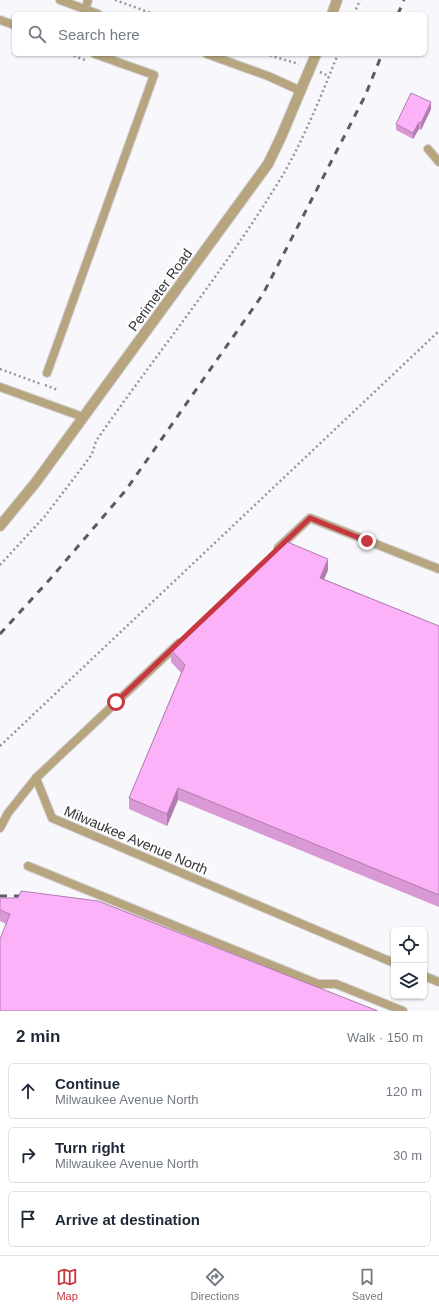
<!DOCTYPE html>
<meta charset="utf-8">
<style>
body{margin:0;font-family:Helvetica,sans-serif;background:#f6f6f7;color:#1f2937}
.controls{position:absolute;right:12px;bottom:12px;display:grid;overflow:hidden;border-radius:6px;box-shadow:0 1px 3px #0004}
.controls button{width:36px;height:36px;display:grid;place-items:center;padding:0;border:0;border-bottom:1px solid #e0e1e3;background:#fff;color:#1f2937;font:20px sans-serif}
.stop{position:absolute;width:12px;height:12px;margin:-9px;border:3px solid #c73741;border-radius:50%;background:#fff}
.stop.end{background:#c73741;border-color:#fff;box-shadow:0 1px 4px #0008}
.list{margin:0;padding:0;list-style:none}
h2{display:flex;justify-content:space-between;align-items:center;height:52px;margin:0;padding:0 16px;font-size:17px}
h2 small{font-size:13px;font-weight:400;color:#747a83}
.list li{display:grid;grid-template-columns:26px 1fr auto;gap:12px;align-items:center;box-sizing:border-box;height:56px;margin:0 8px 8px;padding:0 8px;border:1px solid #e0e1e3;border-radius:6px}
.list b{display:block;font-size:15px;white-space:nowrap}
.list p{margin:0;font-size:13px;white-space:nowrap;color:#747a83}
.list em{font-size:13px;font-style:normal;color:#747a83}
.icon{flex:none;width:22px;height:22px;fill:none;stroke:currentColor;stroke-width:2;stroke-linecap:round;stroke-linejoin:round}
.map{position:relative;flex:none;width:439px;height:1011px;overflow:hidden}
.search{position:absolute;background:#fff;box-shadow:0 1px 3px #0004;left:12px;right:12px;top:12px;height:44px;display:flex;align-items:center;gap:10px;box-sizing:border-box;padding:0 14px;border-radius:6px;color:#747a83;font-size:15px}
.sheet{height:244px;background:#fff}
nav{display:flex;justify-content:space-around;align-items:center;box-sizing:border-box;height:56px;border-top:1px solid #e0e1e3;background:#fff;font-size:11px;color:#747a83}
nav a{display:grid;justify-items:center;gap:2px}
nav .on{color:#c73741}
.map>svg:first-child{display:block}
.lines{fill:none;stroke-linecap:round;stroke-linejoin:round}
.lane-casing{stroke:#d4d4d9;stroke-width:10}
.street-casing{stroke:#d4d4d9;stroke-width:12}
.path{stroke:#97979b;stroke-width:2.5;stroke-dasharray:2 3;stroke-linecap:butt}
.lane{stroke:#b7a580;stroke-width:8}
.street{stroke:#b7a580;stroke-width:10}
.rail{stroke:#5c5c5e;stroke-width:3;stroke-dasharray:7 7;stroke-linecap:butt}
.wall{fill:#d899d5}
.shaded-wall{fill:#b07dae}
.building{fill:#fbb2f8;stroke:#b07dae}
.route{stroke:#c73741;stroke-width:5}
.labels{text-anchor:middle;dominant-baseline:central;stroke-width:4;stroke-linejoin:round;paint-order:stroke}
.street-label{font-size:14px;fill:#363638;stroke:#fff}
</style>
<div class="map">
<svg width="439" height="1011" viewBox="0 0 439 1011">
<rect width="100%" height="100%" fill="#f7f7fc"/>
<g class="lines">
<g class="lane-casing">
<g id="lane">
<path d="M60 0 98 14"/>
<path d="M84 14 88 0"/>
<path d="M0 20 14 25"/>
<path d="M207 54 268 76 301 91"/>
<path d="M428 149 439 162"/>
<path d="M47 373 154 75 95 54"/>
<path d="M0 387 83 417"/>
<path d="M278 548 310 518 439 569"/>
<path d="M179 643 36 778 52 818 394 963"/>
<path d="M0 828 8 813 36 778"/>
<path d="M28 866 318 984H336L403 1011"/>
<path d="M424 976 439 982"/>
</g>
</g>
<g class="street-casing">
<g id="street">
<path d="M332 14 337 0"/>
<path d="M0 526 36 482 268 164 281 137 316 54"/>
</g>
</g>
<g class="path">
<path d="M115 0 154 14"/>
<path d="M354 14 360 0"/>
<path d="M69 54 85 60"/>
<path d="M265 54 299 64"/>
<path d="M320 72 329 76"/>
<path d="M0 369 41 384"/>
<path d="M45 385 58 390"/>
<path d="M0 565 45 516 84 465 92 454 96 441C157 353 225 270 281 178 304 139 321 96 338 54"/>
<path d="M0 746 439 331"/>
</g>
<use href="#lane" class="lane"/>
<use href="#street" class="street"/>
<g class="rail">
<path d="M398 14 404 0"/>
<path d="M0 634 51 578 126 490 263 294 365 96 382 54"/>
<path d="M0 896H30"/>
</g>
</g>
<g class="wall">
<path d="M431 109 421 130 419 129 413 139 396 130V124Z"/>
<path d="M328 570 324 579 439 626V907L178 800 167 826 129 809V798L181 673 171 662V650Z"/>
<path d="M0 897 378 1011 6 924 0 921Z"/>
</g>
<g class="shaded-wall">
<path d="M431 102V109L421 130V123Z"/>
<path d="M419 122V129L413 139V133Z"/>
<path d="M328 559V570L320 589V578Z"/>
<path d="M178 788V800L167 826V814Z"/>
</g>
<g class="building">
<path d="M411 93 431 102 421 123 419 122 413 133 396 124Z"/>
<path d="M285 541 328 559 320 578 439 626V895L178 788 167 814 129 798 185 665 171 650Z"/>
<path d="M21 891 98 901 378 1011H0V939L10 914 0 910V898H18Z"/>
</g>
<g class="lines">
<path class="route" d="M116 702 310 518 367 541"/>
</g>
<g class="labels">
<g class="street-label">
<text transform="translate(160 290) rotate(-54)">Perimeter Road</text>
<text transform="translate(136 840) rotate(23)">Milwaukee Avenue North</text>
</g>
</g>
</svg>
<div class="controls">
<button><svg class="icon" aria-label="locate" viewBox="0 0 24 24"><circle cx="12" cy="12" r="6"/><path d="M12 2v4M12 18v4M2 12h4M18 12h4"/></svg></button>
<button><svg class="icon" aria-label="layers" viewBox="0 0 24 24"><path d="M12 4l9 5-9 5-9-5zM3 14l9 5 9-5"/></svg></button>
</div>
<div class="stop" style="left:116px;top:702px"></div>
<div class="stop end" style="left:367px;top:541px"></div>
<div class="search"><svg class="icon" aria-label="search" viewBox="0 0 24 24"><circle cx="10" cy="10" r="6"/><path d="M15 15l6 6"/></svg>Search here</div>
</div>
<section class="sheet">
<h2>2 min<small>Walk · 150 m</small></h2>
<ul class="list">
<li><svg class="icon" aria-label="ahead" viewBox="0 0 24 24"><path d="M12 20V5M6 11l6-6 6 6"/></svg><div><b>Continue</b><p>Milwaukee Avenue North</p></div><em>120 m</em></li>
<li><svg class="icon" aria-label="right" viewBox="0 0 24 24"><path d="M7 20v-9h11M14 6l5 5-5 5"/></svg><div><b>Turn right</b><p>Milwaukee Avenue North</p></div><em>30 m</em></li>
<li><svg class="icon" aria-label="arrive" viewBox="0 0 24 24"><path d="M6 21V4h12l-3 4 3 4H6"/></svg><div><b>Arrive at destination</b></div></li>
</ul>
</section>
<nav>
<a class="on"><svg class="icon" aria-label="map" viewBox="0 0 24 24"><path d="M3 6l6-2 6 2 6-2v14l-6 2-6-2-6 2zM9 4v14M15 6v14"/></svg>Map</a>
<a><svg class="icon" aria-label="directions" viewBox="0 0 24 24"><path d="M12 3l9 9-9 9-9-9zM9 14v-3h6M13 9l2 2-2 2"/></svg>Directions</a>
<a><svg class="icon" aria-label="saved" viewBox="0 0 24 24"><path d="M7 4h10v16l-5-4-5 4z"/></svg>Saved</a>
</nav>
